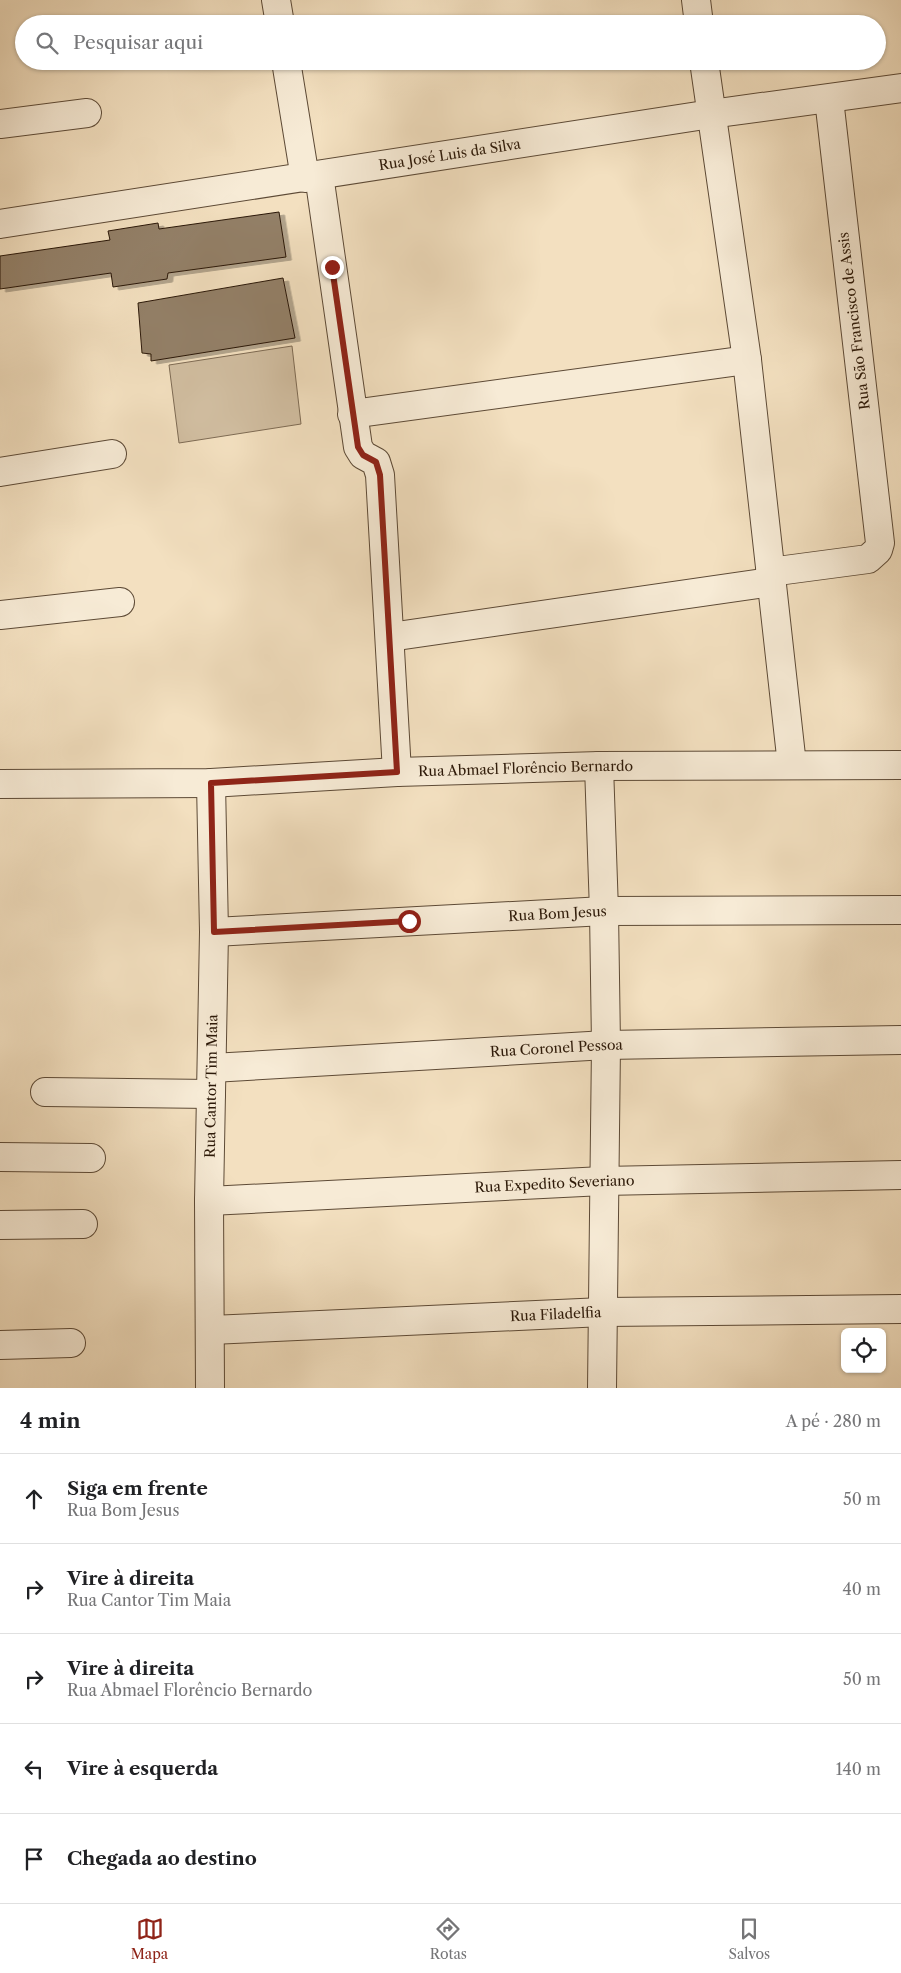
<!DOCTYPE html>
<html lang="pt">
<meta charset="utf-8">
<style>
body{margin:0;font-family:"Libre Caslon Text",serif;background:#f2f2f2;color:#202124}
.controls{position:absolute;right:15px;bottom:15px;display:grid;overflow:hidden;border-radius:8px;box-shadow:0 1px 4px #0004}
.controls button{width:45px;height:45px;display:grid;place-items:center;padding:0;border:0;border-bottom:1px solid #e0e0e0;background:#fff;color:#202124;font:25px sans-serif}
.stop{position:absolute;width:15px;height:15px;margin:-11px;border:4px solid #8f2418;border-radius:50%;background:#fff}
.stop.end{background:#8f2418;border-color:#fff;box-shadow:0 1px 5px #0008}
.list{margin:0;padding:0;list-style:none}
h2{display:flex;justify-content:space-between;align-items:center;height:65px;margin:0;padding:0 20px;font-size:21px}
h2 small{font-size:16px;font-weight:400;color:#757577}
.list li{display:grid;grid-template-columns:32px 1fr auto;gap:15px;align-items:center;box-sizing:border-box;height:90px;padding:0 20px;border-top:1px solid #e0e0e0}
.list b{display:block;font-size:19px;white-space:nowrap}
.list p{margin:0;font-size:16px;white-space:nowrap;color:#757577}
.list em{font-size:16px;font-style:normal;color:#757577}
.icon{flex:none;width:28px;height:28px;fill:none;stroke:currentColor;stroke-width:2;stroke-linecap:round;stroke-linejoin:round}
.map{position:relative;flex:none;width:901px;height:1388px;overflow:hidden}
.search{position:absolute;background:#fff;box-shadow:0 1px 4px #0004;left:15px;right:15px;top:15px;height:55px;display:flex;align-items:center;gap:12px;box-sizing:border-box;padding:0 18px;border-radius:28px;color:#757577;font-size:19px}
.sheet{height:515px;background:#fff}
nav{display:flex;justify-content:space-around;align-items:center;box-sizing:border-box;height:70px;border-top:1px solid #e0e0e0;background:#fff;font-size:14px;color:#757577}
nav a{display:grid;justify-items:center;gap:2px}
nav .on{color:#8f2418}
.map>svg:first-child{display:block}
.green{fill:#d1bea1;stroke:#7e6b54}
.building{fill:#938068;stroke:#2b1808;filter:url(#shadow)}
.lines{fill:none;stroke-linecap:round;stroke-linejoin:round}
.minor-casing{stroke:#5d4a36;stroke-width:30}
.minor{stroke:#f7ebd6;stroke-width:28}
.route{stroke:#8f2418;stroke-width:6}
.labels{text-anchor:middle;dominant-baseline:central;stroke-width:4.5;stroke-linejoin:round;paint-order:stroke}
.street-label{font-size:14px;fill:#2b1808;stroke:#f7ebd6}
</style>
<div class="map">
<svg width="901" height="1388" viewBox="0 0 901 1388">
<defs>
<filter id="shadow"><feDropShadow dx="5.5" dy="3" stdDeviation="0" flood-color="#0004"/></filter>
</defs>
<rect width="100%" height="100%" fill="#f3e0c0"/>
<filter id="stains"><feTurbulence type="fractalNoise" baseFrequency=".004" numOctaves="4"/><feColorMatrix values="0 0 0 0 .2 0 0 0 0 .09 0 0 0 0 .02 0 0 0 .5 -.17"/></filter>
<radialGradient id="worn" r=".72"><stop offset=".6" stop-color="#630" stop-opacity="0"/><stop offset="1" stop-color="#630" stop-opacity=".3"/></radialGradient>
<path class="green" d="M292 346 301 424 179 443 169 365Z"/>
<g class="building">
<path d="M279 212 286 257 168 273 167 279 113 287 111 273 0 289V256L110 240 108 231 158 223 159 229Z"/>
<path d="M283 278 295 338 151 361V354L142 353 138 303Z"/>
</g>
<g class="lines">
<g class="minor-casing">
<g id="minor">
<path d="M276 0 280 24"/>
<path d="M696 0 699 24"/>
<path d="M286 61 305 178"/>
<path d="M704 61 747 360 792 765"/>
<path d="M0 124 87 113"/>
<path d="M319 175 358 447 363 455 376 462 380 475 397 772"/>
<path id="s1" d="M0 224 711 114 901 88"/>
<path d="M352 414 747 360"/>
<path d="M0 472 112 454"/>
<path d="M770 572 868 559 878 550 880 543 829 99"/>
<path d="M0 615 120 602"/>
<path d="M390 637 771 582"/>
<path d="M599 766 604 911 606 1045 602 1388"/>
<path id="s2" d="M0 784 211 783 397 772 599 766 901 765"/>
<path id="s3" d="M214 932 604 911 901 910"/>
<path id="s4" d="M212 1068 606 1045 901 1040"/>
<path d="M45 1092 211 1094"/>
<path d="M0 1157 91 1158"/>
<path id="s5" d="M209 1201 603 1181 901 1175"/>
<path d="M0 1225 83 1224"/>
<path id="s6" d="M211 1330 603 1312 901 1309"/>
<path d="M0 1345 71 1343"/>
<path id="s7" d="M210 1388 209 1201 214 932 211 783"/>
</g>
</g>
<use href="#minor" class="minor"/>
</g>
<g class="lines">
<path class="route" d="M332 267 358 447 363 455 376 462 380 475 397 772 211 783 214 932 409 921"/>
</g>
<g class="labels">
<g class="street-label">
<text stroke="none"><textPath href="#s1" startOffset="455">Rua José Luis da Silva</textPath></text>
<text transform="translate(854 321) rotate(-97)">Rua São Francisco de Assis</text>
<text stroke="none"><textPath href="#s2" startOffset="526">Rua Abmael Florêncio Bernardo</textPath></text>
<text stroke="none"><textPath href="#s3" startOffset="344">Rua Bom Jesus</textPath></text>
<text stroke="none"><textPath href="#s4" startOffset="345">Rua Coronel Pessoa</textPath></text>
<text stroke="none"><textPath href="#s7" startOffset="302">Rua Cantor Tim Maia</textPath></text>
<text stroke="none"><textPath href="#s5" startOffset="346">Rua Expedito Severiano</textPath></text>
<text stroke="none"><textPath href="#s6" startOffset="345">Rua Filadelfia</textPath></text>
</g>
</g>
<rect width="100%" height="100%" filter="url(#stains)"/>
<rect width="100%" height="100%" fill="url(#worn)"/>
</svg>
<div class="controls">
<button><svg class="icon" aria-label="locate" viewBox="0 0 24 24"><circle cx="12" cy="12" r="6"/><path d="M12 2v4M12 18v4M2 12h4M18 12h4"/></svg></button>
</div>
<div class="stop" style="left:409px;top:921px"></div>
<div class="stop end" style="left:332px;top:267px"></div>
<div class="search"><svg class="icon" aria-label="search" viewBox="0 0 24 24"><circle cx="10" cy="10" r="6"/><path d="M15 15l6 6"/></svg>Pesquisar aqui</div>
</div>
<section class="sheet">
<h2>4 min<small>A pé · 280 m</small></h2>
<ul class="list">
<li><svg class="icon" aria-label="ahead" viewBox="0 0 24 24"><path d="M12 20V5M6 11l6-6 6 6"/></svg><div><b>Siga em frente</b><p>Rua Bom Jesus</p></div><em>50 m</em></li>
<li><svg class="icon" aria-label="right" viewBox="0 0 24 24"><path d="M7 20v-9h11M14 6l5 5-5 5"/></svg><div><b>Vire à direita</b><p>Rua Cantor Tim Maia</p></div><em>40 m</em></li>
<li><svg class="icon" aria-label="right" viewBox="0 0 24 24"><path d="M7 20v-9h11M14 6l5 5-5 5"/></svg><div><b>Vire à direita</b><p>Rua Abmael Florêncio Bernardo</p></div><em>50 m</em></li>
<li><svg class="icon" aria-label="left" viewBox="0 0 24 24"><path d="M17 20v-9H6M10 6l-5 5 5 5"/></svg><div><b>Vire à esquerda</b></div><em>140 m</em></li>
<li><svg class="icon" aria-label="arrive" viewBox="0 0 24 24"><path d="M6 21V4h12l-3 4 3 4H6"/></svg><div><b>Chegada ao destino</b></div></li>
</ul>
</section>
<nav>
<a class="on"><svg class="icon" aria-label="map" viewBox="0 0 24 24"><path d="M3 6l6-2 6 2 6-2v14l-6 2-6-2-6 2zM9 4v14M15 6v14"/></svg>Mapa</a>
<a><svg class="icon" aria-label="directions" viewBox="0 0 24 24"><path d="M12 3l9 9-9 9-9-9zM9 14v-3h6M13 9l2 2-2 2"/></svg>Rotas</a>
<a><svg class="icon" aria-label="saved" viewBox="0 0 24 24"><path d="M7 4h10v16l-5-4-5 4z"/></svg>Salvos</a>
</nav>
